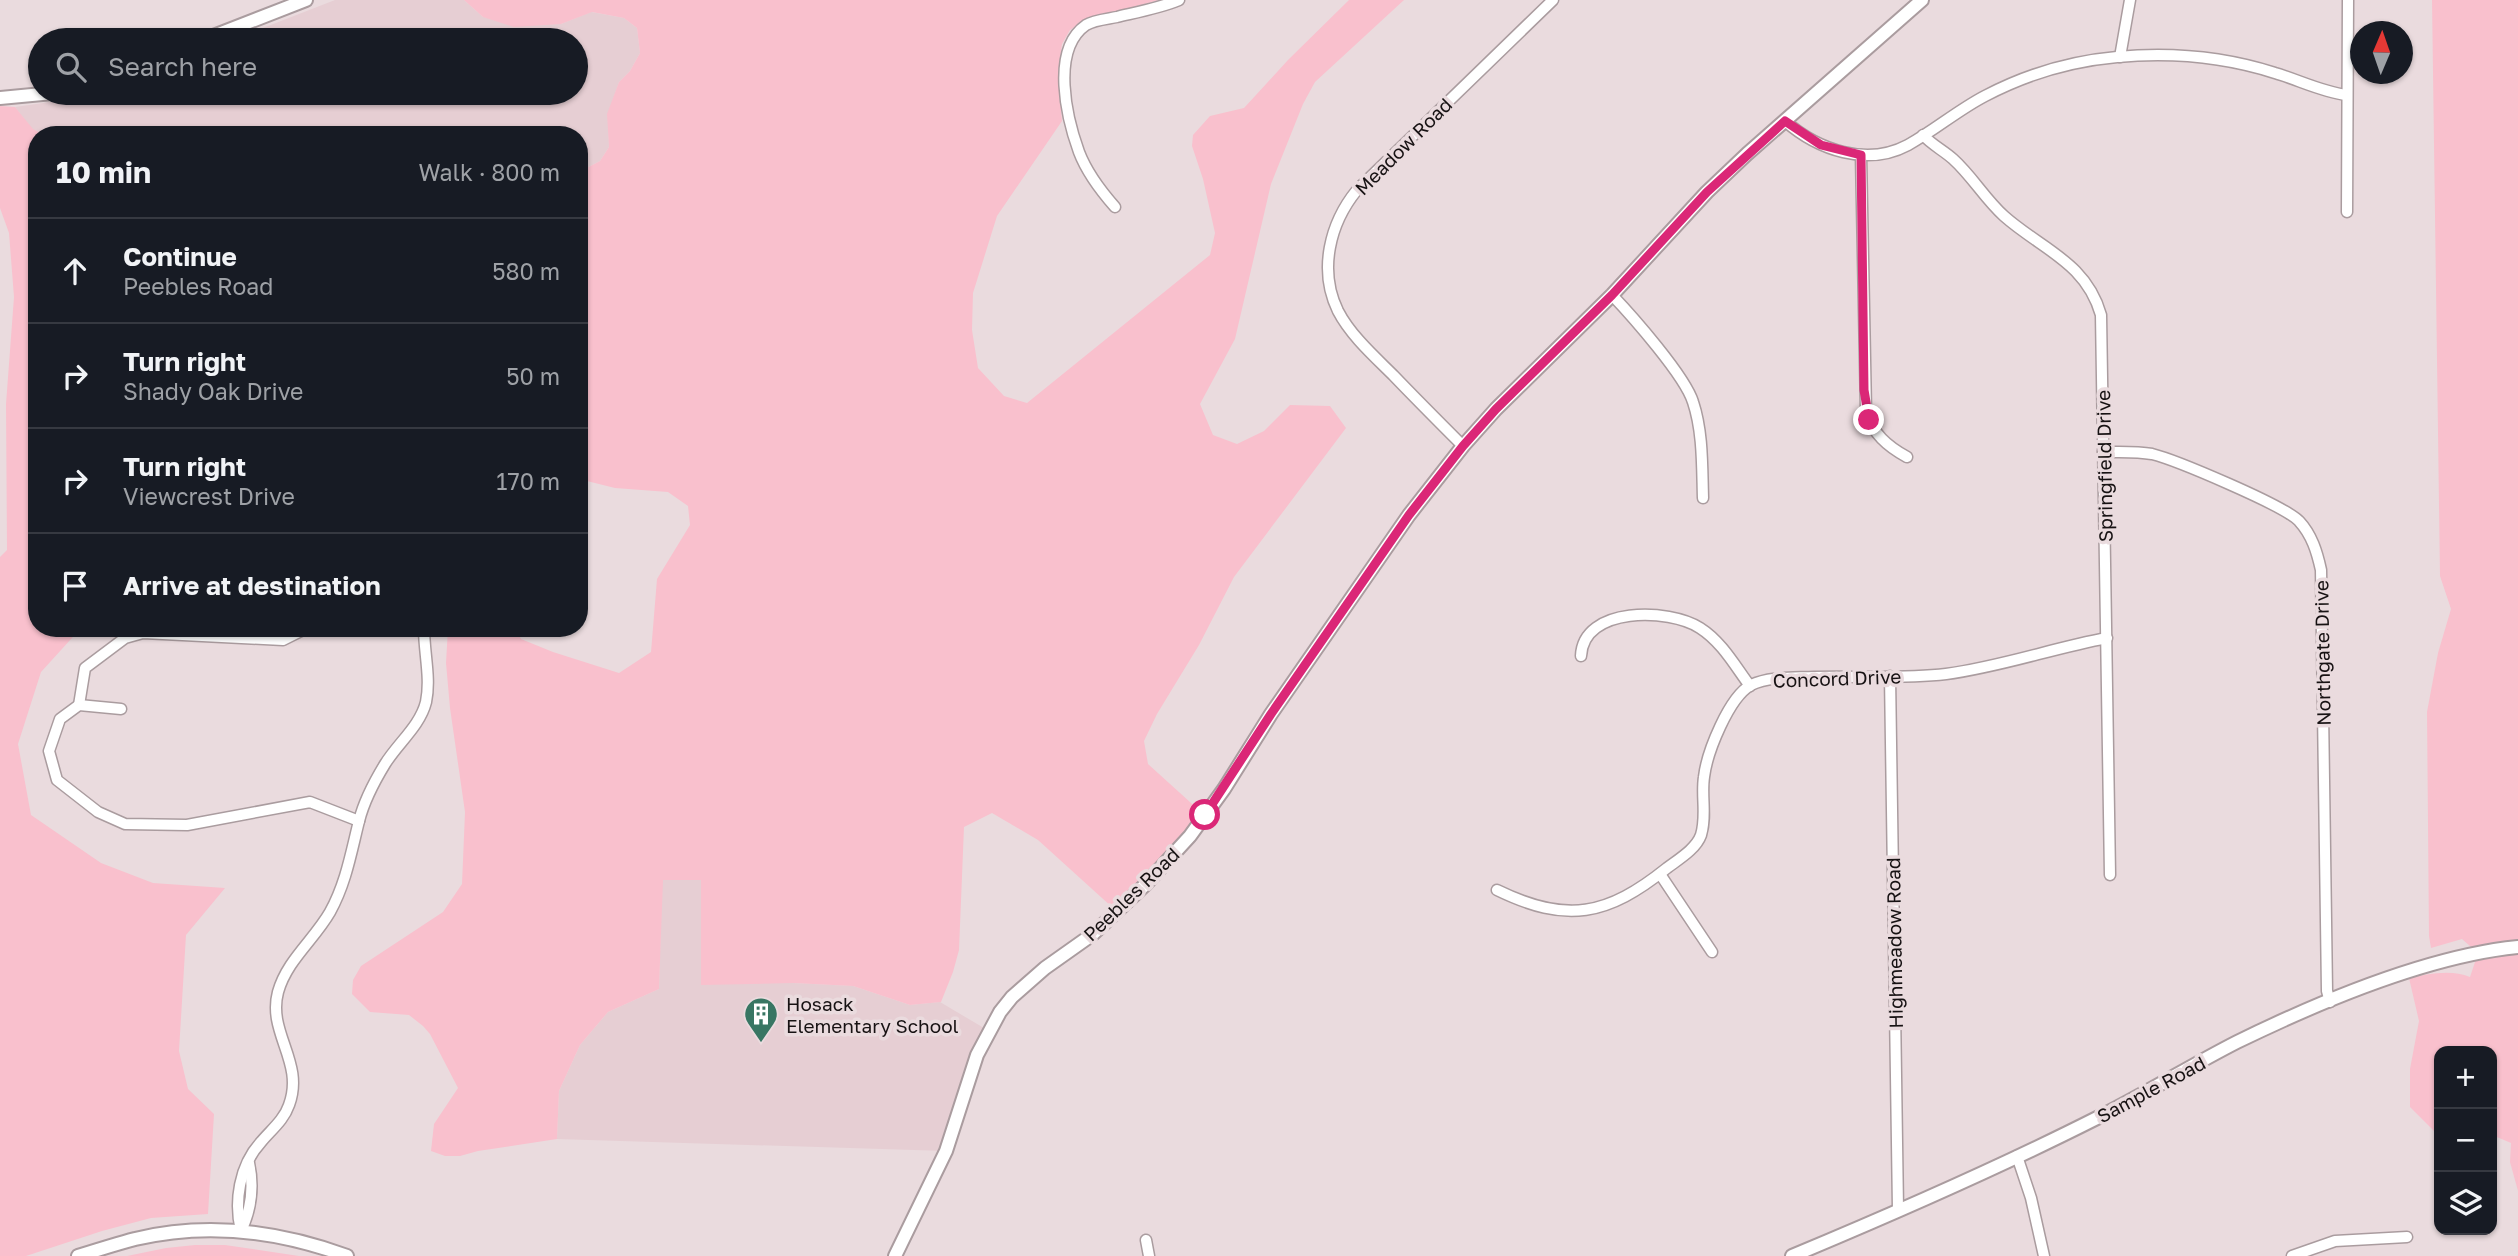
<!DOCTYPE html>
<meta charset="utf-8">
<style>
body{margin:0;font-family:"Golos Text",sans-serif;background:#242831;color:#f1f3f6}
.controls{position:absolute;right:21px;bottom:21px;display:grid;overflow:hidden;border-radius:14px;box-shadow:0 2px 5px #0004}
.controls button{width:63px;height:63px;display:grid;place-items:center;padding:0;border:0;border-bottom:2px solid #363941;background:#171b24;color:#f1f3f6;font:35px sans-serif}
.compass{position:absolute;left:2350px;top:21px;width:63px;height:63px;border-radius:50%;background:#171b24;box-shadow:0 2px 5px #0004;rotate:2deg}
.stop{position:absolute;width:21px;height:21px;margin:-16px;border:5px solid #db2777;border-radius:50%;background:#fff}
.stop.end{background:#db2777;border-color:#fff;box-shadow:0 2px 7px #0008}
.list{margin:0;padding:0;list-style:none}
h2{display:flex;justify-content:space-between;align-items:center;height:91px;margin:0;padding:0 28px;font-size:30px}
h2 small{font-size:23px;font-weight:400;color:#9ea1a6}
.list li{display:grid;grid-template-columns:46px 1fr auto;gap:21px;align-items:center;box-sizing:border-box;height:105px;padding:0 28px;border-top:2px solid #363941}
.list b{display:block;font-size:26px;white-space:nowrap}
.list p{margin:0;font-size:23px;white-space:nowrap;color:#9ea1a6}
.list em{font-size:23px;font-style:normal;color:#9ea1a6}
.icon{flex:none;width:38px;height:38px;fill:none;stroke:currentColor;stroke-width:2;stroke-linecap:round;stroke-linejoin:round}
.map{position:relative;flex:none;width:2518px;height:1256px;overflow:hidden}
.search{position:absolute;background:#171b24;box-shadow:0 2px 5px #0004;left:28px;top:28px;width:560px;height:77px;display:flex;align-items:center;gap:18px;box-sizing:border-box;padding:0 24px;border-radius:38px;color:#9ea1a6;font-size:26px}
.panel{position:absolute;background:#171b24;box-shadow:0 2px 5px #0004;left:28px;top:126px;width:560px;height:511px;border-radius:28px}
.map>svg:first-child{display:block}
.built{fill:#e6ced3}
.green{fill:#f9c0cd}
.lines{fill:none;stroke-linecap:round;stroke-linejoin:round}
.minor-casing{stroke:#aa9c9f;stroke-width:13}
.tertiary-casing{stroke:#aa9c9f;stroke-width:16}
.secondary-casing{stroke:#aa9c9f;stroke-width:16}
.minor{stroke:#fff;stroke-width:10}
.tertiary{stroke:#fff;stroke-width:12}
.secondary{stroke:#fff;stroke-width:12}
.route{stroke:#db2777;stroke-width:9}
.labels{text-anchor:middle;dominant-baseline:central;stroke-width:7;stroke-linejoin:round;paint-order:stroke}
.street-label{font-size:19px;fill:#171213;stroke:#eadbde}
.poi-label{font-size:19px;fill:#171213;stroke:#eadbde;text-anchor:start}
</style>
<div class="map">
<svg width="2518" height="1256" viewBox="0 0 2518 1256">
<rect width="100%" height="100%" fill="#eadbde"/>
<g class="built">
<path d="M335 0H464L483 17 561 24 591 12 624 18 637 28 640 53 630 71 619 82 608 114 609 147 600 161 579 172V135H44L33 130 15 107 71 99 91 93H576V40H232Z"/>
<path d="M701 879 793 983 853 986 910 1005 940 1002 989 1031 946 1151 557 1139 559 1091 580 1045 608 1012 659 989 662 880Z"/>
</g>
<g class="green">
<path d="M464 0H1159L1085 20 1070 30 1062 44 1058 74 1062 121 997 216 973 293 972 330 978 368 1004 396 1027 403 1210 255 1215 233 1203 179 1192 146 1193 135 1210 116 1244 108 1288 60 1349 0H1404L1315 82 1303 104 1271 184 1235 339 1200 404 1213 435 1237 444 1264 431 1290 405 1330 406 1346 428 1234 577 1199 645 1157 714 1144 741 1148 764 1201 812 1136 886 1113 908 1038 840 992 813 964 827 959 950 953 972 941 1002 910 1005 853 986 793 983 701 985V880H663L659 989 608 1012 580 1045 559 1091 557 1139 478 1151 460 1156H445L431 1151 434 1124 458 1088 430 1034 423 1026 409 1015 370 1012 352 994 353 980 361 966 443 912 462 884 465 812 450 708 446 663 448 628H515L521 639 553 652 619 673 651 652 657 579 690 525 688 506 668 492 615 488 579 479V172L600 161 609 147 607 114 619 82 630 71 640 53 637 28 624 18 592 12 561 24 514 27 483 17Z"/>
<path d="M2432 0H2518V1191L2510 1162 2511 1143 2492 1135V1051H2439V1131H2434L2410 1107V1069L2419 1021 2409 978C2428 974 2451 969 2470 977L2478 953 2462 939 2431 948 2429 936 2427 712 2438 653 2451 609 2440 576Z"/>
<path d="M0 106 15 107 33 129 44 135H37V628H81L41 672 18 744 31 815 101 863 153 883 225 888 186 935 179 1051 188 1089 214 1114 208 1214 151 1218 102 1231 26 1256H0V557L7 550 6 404 14 297 9 233 0 208Z"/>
<path d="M195 1245H225L299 1256H127L166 1248Z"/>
</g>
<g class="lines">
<g class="minor-casing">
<g id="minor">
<path d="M2120 57 2130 0"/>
<path d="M1785 121C1818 150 1867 167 1908 145 1935 130 1958 110 1985 96 2025 75 2072 61 2117 57 2170 52 2225 57 2275 73 2299 80 2322 92 2347 95"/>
<path d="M1923 135C1932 145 1943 150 1953 159 1972 176 1985 199 2004 216 2041 249 2086 262 2101 315L2110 875"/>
<path d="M1861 155 1866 411C1873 434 1887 446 1907 457"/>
<path d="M1115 207C1100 190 1087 173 1079 152 1067 119 1050 50 1086 25 1094 20 1107 19 1117 17 1138 12 1159 8 1179 0"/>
<path d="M2347 212 2348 0"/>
<path d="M1612 295C1632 316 1685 376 1693 402 1703 432 1702 466 1703 498"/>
<path d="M1463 446C1440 423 1417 400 1394 376 1375 357 1351 336 1338 311 1318 270 1330 223 1357 190L1553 0"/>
<path d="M2103 452C2119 452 2136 451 2152 454 2176 460 2283 505 2299 521 2312 535 2317 552 2321 570L2327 991 2330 1002"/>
<path d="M1581 656C1583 606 1669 608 1700 628 1722 642 1735 666 1750 686"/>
<path d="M1890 676 1898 1209"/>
<path d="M79 705 85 668 125 638 143 633 283 640 307 628"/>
<path d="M121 709 79 705 60 719 49 751 57 780 98 812 125 824 187 825 310 802 359 821"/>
<path d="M1660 874 1712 952"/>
<path d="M1497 890C1567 924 1607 916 1667 868 1679 859 1696 849 1701 835 1707 816 1701 796 1704 777 1707 752 1729 697 1751 685 1770 676 1794 678 1814 677 1858 676 1903 679 1946 674 2000 667 2053 648 2107 638"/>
<path d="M2017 1156 2031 1198 2044 1256"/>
<path d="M241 1231C234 1202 239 1166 261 1142 271 1130 284 1120 289 1105 305 1062 267 1033 278 992 287 960 314 940 330 912 346 883 351 853 359 821 364 801 374 782 385 764 398 743 420 726 426 702 431 678 424 653 424 628"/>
<path d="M241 1231C251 1210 254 1186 249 1163"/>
<path d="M1146 1240 1149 1256"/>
<path d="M2292 1256 2335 1241 2407 1237"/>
</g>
</g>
<g class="tertiary-casing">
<g id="tertiary">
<path d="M78 1256C97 1250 116 1244 135 1239 206 1222 279 1231 347 1256"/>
<path d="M895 1256 946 1151 977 1055 1000 1012 1012 997 1045 968 1093 934 1145 885 1190 836 1224 789 1271 714 1409 515 1463 446 1496 409 1612 295 1707 192 1747 154 1922 0"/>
<path d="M1792 1256C1895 1213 1998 1168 2097 1118 2145 1094 2190 1066 2237 1042 2319 1002 2427 956 2518 947"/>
</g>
</g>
<g class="secondary-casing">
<g id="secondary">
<path d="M203 40 306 0"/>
<path d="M0 98 53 93"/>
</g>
</g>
<use href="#minor" class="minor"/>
<use href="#tertiary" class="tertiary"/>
<use href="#secondary" class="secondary"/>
</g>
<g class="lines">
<path class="route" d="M1205 815 1271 714 1409 515 1463 446 1496 409 1612 295 1707 192 1785 121 1821 145 1861 155 1864 390 1869 420"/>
</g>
<defs>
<g id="building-pin" transform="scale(1.75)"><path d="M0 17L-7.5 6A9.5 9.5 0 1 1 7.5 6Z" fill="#387663" stroke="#eadbde"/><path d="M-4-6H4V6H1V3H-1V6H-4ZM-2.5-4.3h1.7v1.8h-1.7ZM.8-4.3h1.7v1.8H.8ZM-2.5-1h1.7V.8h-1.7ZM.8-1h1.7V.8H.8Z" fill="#fff"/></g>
</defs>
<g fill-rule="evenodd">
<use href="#building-pin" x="761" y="1014"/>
</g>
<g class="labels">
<g class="street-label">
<text transform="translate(1403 146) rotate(-45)">Meadow Road</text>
<text transform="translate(2104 466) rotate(-91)">Springfield Drive</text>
<text transform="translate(2322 653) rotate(-91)">Northgate Drive</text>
<text transform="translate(1837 678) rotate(-2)">Concord Drive</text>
<text transform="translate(1131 894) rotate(-44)">Peebles Road</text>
<text transform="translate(1894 943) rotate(-91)">Highmeadow Road</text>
<text transform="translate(2151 1089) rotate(-28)">Sample Road</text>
</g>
<g class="poi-label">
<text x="786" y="1003">Hosack<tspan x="786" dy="22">Elementary School</tspan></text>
</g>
</g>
</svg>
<div class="controls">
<button>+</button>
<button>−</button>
<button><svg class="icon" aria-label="layers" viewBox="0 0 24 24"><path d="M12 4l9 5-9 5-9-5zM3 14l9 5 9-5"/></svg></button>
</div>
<svg class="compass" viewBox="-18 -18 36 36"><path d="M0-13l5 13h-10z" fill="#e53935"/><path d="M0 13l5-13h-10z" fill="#9ea1a6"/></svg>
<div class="stop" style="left:1205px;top:815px"></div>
<div class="stop end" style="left:1869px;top:420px"></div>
<div class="search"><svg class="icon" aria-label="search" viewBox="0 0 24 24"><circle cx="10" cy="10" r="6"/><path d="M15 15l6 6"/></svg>Search here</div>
<section class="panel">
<h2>10 min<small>Walk · 800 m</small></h2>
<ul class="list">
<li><svg class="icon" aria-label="ahead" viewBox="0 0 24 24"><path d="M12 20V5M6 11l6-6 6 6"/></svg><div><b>Continue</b><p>Peebles Road</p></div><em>580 m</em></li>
<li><svg class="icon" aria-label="right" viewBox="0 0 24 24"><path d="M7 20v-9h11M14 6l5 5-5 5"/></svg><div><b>Turn right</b><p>Shady Oak Drive</p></div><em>50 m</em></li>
<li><svg class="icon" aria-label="right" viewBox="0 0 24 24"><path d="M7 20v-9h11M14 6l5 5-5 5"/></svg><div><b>Turn right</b><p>Viewcrest Drive</p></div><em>170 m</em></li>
<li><svg class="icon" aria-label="arrive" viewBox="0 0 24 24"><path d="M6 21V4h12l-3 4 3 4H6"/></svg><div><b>Arrive at destination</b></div></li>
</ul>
</section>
</div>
